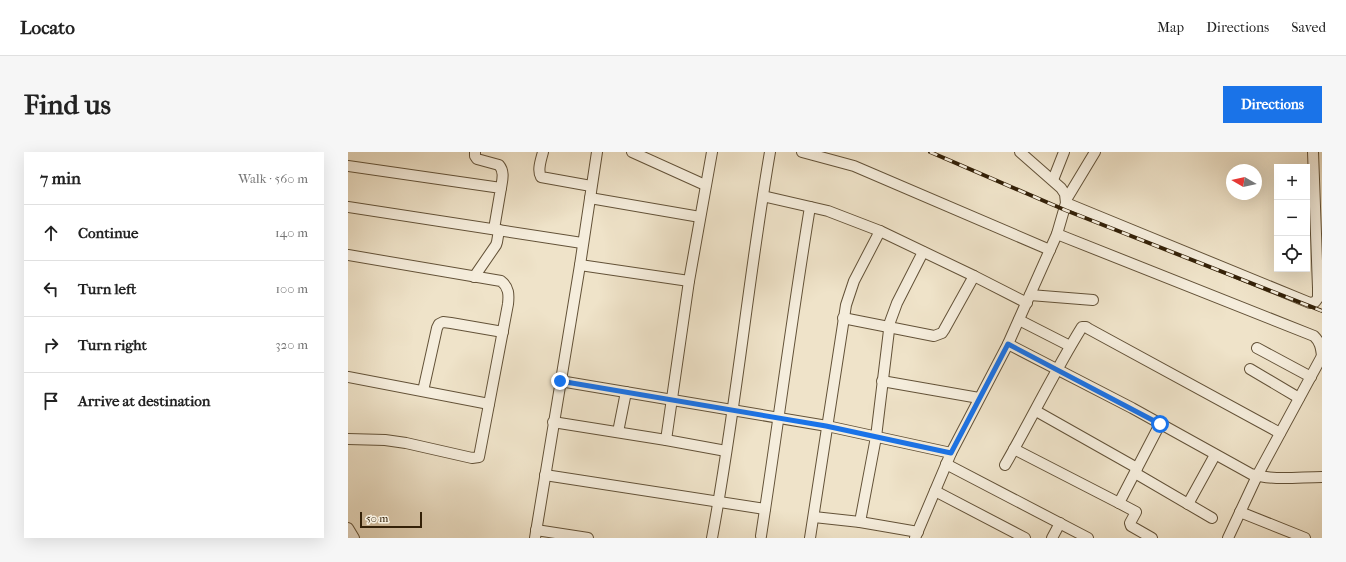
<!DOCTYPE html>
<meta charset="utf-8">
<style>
body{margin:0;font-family:"IM FELL French Canon",serif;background:#f6f6f6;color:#222}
.controls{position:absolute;right:12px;top:12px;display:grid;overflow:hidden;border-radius:0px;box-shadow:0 4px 16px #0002}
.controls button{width:36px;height:36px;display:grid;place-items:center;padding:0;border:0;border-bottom:1px solid #e0e0e0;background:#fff;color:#222;font:20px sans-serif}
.compass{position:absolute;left:878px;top:12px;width:36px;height:36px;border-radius:50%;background:#fff;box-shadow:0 4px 16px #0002;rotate:279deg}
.scale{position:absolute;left:12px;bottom:10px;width:62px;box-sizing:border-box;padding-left:4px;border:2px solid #342108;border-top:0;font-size:11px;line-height:14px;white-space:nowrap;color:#342108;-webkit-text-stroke:3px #f5eddc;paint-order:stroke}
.stop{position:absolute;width:12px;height:12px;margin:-9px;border:3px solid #1a73e8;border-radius:50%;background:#fff}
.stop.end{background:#1a73e8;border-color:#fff;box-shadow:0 1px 4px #0008}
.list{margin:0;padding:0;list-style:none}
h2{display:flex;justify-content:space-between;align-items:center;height:52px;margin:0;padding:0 16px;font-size:17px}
h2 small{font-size:13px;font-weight:400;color:#767676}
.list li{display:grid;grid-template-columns:26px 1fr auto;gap:12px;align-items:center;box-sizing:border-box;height:56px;padding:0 16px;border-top:1px solid #e0e0e0}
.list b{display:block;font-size:15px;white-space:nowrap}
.list em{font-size:13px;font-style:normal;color:#767676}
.icon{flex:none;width:22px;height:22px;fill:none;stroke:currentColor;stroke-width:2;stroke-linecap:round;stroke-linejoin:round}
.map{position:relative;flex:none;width:974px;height:386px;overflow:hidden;border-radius:0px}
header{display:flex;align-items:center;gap:24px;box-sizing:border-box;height:56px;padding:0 20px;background:#fff;border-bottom:1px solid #e0e0e0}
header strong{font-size:19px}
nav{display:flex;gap:22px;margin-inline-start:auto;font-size:14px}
.intro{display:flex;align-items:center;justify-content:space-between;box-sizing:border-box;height:96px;padding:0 24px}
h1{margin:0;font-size:28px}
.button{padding:10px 18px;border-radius:0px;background:#1a73e8;color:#fff;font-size:14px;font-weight:700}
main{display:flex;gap:24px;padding:0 24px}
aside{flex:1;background:#fff;border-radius:0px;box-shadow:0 4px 16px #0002}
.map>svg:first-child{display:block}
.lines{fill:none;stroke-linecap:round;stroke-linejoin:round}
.minor-casing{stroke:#635238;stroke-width:12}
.minor{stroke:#f5eddc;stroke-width:10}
.rail-casing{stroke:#342108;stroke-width:4}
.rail{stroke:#f5eddc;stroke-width:2.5;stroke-dasharray:8;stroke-linecap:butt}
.route{stroke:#1a73e8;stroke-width:5}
</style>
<header>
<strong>Locato</strong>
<nav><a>Map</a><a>Directions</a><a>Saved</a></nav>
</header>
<div class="intro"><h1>Find us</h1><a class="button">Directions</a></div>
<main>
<aside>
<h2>7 min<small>Walk · 560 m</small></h2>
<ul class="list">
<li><svg class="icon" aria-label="ahead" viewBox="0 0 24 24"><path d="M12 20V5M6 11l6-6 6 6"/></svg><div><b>Continue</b></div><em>140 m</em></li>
<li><svg class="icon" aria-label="left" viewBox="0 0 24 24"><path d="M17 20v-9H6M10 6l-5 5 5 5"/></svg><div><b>Turn left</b></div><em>100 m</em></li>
<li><svg class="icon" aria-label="right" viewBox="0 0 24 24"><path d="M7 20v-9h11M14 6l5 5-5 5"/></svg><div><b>Turn right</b></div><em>320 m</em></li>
<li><svg class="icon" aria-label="arrive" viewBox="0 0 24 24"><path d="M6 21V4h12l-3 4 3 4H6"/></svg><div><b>Arrive at destination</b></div></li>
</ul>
</aside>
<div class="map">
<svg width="974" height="386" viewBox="0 0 974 386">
<rect width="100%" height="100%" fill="#efe3c9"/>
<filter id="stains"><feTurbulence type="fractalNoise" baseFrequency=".005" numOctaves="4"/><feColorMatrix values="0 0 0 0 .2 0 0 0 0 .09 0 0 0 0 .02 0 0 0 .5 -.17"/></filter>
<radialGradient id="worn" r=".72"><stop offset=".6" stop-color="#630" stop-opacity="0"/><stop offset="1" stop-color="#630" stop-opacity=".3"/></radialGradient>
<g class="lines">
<g class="minor-casing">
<g id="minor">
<path d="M127 0V4L129 7 151 13C157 20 154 29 153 36"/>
<path d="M195 0C193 8 189 18 193 25L243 34"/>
<path d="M284 0 357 33"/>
<path d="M454 0 506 14 702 98"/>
<path d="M0 14 153 36 146 77"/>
<path d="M705 28 716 0"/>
<path d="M415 44 480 59 532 79 626 124 679 151"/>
<path d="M242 46 352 65"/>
<path d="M718 48 747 0"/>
<path d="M718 51 962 151 967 150 970 146V136L965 0"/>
<path d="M0 55 234 91"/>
<path d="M709 82 966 184C972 190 973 195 974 204"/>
<path d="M0 103 153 129C161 135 161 143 160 152L131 305 124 306 58 291 37 288 0 287"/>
<path d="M232 113 341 129"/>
<path d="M126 125 148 93 149 90 151 78"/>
<path d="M682 143 745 148"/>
<path d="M495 166 586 184 594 181 596 178 626 124"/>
<path d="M671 168 722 194"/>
<path d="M660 192 784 256 903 322C925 329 951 325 974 325"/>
<path d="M909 196 963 225"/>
<path d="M902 217 951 246"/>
<path d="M0 225 141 252"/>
<path d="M212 229 479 274 603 301"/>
<path d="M534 229 631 246"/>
<path d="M75 239 89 176 91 172 95 170 103 171 155 180"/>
<path d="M688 259 789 316"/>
<path d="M205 270 318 288 378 299"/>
<path d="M270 280 278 240"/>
<path d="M318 288 341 129 364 0"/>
<path d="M666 297 771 351"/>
<path d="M598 312 740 386"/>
<path d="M657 313C683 268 706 220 734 175H738L741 177 932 281"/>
<path d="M787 321 864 366"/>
<path d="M197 323 417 357"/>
<path d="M587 339 677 386"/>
<path d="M840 352 867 303"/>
<path d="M892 360 957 386"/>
<path d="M466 365 512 370 570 380"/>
<path d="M512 370 528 285 542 170 549 151 575 100"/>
<path d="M0 376 6 386"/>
<path d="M188 378 240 386"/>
<path d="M413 384C430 274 444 164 462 55"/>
<path d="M187 386 232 113 249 0"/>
<path d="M364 386C388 258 400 128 422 0"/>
<path d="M462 386 498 153 506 129 532 79"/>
<path d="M567 386 603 301 660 192 709 82 718 51 717 42 713 36 672 0"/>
<path d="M704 386 712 371"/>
<path d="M804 386 783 374 782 371 788 360 771 351 812 272"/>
<path d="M880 386 909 324 974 204"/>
</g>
</g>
<use href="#minor" class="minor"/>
<g class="rail-casing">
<path id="rail" d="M582 0 717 58 974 159"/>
</g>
<use href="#rail" class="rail"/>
</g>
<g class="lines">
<path class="route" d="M212 229 478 274 603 301 660 192 812 272"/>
</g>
<rect width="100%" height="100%" filter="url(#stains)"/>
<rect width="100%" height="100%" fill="url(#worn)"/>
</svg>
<div class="controls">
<button>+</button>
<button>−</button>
<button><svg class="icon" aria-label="locate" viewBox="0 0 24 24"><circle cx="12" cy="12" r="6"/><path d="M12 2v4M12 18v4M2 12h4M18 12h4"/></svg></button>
</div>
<svg class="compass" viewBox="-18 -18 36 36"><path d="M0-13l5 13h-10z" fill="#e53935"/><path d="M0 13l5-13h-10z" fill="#767676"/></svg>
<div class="scale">50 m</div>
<div class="stop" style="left:812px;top:272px"></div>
<div class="stop end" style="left:212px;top:229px"></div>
</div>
</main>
